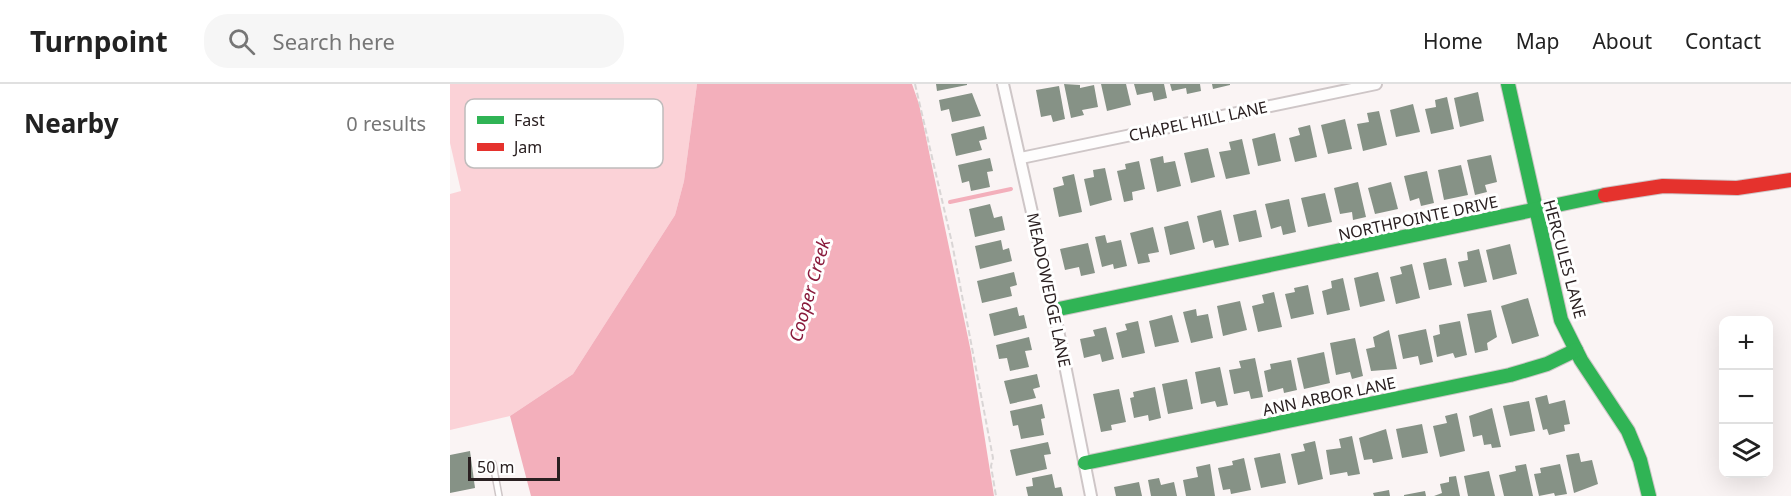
<!DOCTYPE html>
<meta charset="utf-8">
<style>
body{margin:0;font-family:"Noto Sans",sans-serif;background:#f6f6f6;color:#222}
.controls{position:absolute;right:18px;bottom:18px;display:grid;overflow:hidden;border-radius:12px;box-shadow:0 6px 24px #0002}
.controls button{width:54px;height:54px;display:grid;place-items:center;padding:0;border:0;border-bottom:2px solid #e0e0e0;background:#fff;color:#222;font:30px sans-serif}
.scale{position:absolute;left:18px;bottom:15px;width:92px;box-sizing:border-box;padding-left:6px;border:3px solid #2a2021;border-top:0;font-size:16px;line-height:21px;white-space:nowrap;color:#2a2021;-webkit-text-stroke:4px #fff;paint-order:stroke}
.list{margin:0;padding:0;list-style:none}
h2{display:flex;justify-content:space-between;align-items:center;height:78px;margin:0;padding:0 24px;font-size:26px}
h2 small{font-size:20px;font-weight:400;color:#767676}
.icon{flex:none;width:33px;height:33px;fill:none;stroke:currentColor;stroke-width:2;stroke-linecap:round;stroke-linejoin:round}
.map{position:relative;flex:none;width:1341px;height:412px;overflow:hidden}
header{display:flex;align-items:center;gap:36px;box-sizing:border-box;height:84px;padding:0 30px;background:#fff;border-bottom:2px solid #e0e0e0}
header strong{font-size:28px}
nav{display:flex;gap:33px;margin-inline-start:auto;font-size:21px}
.search{width:420px;height:54px;background:#f6f6f6;display:flex;align-items:center;gap:15px;box-sizing:border-box;padding:0 21px;border-radius:24px;color:#767676;font-size:22px}
main{display:flex}
aside{flex:1;background:#fff}
.map>svg:first-child{display:block}
.green{fill:#fbd2d7}
.water{fill:#f3afbb}
.lines{fill:none;stroke-linecap:round;stroke-linejoin:round}
.stream{stroke:#f3afbb;stroke-width:4}
.building{fill:#869286}
.lane-casing{stroke:#cec6c7;stroke-width:8}
.street-casing{stroke:#cec6c7;stroke-width:14}
.fast-casing{stroke:#cec6c7;stroke-width:16}
.jam-casing{stroke:#cec6c7;stroke-width:16}
.path{stroke:#d9d5d5;stroke-width:2;stroke-dasharray:6 3;stroke-linecap:butt}
.lane{stroke:#fefdfd;stroke-width:5}
.street{stroke:#fefdfd;stroke-width:10}
.fast{stroke:#30b455;stroke-width:14}
.jam{stroke:#e5322d;stroke-width:14}
.labels{text-anchor:middle;dominant-baseline:central;stroke-width:6;stroke-linejoin:round;paint-order:stroke}
.street-label{font-size:16px;fill:#2a2021;stroke:#fff}
.water-label{font-size:18px;font-style:italic;fill:#891b3c;stroke:#fff}
.key{fill:#fff;stroke:#bfbcbc;stroke-width:1.5}
.key-label{font-size:16px;fill:#2a2021}
</style>
<header>
<strong>Turnpoint</strong>
<div class="search"><svg class="icon" aria-label="search" viewBox="0 0 24 24"><circle cx="10" cy="10" r="6"/><path d="M15 15l6 6"/></svg>Search here</div>
<nav><a>Home</a><a>Map</a><a>About</a><a>Contact</a></nav>
</header>
<main>
<aside>
<h2>Nearby<small>0 results</small></h2>
<ul class="list">
</ul>
</aside>
<div class="map">
<svg width="1341" height="412" viewBox="0 0 1341 412">
<rect width="100%" height="100%" fill="#faf4f4"/>
<path class="green" d="M0 0H247L234 97 225 131 123 290 60 332 0 346V110L11 107 0 59Z"/>
<path class="water" d="M247 0H462L469 20 521 268 544 412H81L60 332 123 290 225 131 234 97Z"/>
<g class="lines">
<path class="stream" d="M500 118 561 105"/>
</g>
<g class="building">
<path d="M486 0H517V1L487 7Z"/>
<path d="M614 0 630 1V4L644 1 648 23 632 26 634 31 621 34Z"/>
<path d="M651 0H676L681 21 657 27Z"/>
<path d="M684 0H714L717 14 704 17 702 8 687 11Z"/>
<path d="M720 0H750L751 7 737 10 736 4 722 7Z"/>
<path d="M762 0H780V1L763 5Z"/>
<path d="M609 2 615 35 603 38 601 31 591 33 586 6Z"/>
<path d="M1028 8 1034 37 1010 43 1004 14Z"/>
<path d="M522 9 531 32 502 38 499 25 491 27 489 16Z"/>
<path d="M997 13 1004 45 981 50 975 25 986 23 985 16Z"/>
<path d="M963 20 970 48 946 53 940 26Z"/>
<path d="M929 27 937 61 913 67 907 40 919 38 917 29Z"/>
<path d="M895 35 902 65 878 70 871 41Z"/>
<path d="M860 41 867 73 845 78 839 54 850 51 848 44Z"/>
<path d="M534 42 537 55 529 57 532 66 506 72 501 50Z"/>
<path d="M825 49 831 77 808 82 802 55Z"/>
<path d="M792 55 800 90 776 95 769 68 781 66 779 58Z"/>
<path d="M758 64 765 93 741 99 734 69Z"/>
<path d="M1041 71 1047 98 1035 101 1037 108 1025 111 1017 76Z"/>
<path d="M713 72 714 79 725 77 731 102 707 108 700 75Z"/>
<path d="M540 74 543 87 537 88 540 103 521 107 519 97 512 99 508 81Z"/>
<path d="M689 77 695 105 682 108 683 116 674 118 667 87 676 85 675 80Z"/>
<path d="M1011 81 1018 111 994 116 988 86Z"/>
<path d="M655 84 662 116 640 122 634 95 644 93 643 86Z"/>
<path d="M977 87 984 119 971 122 969 114 960 117 954 92Z"/>
<path d="M624 90 632 128 609 133 603 104 614 101 612 93Z"/>
<path d="M908 98 916 133 903 136 902 128 890 130 884 104Z"/>
<path d="M941 98 948 125 925 130 918 104Z"/>
<path d="M875 109 882 138 858 143 851 114Z"/>
<path d="M839 115 846 148 833 151 831 142 821 145 815 120Z"/>
<path d="M540 120 544 134 552 132 555 146 525 153 519 125Z"/>
<path d="M771 126 779 161 765 164 763 156 753 159 747 132Z"/>
<path d="M806 126 812 153 789 158 783 131Z"/>
<path d="M738 137 745 165 720 171 714 143Z"/>
<path d="M703 143 709 168 698 170 700 178 688 180 680 149Z"/>
<path d="M655 151 657 159 671 156 677 182 664 185 663 180 652 183 645 153Z"/>
<path d="M551 156 553 166 559 164 562 177 530 185 525 162Z"/>
<path d="M638 159 645 189 631 192 629 183 615 186 610 165Z"/>
<path d="M1060 160 1067 190 1043 196 1036 166Z"/>
<path d="M1029 165 1037 198 1014 203 1008 178 1018 176 1017 168Z"/>
<path d="M996 174 1002 201 979 206 973 179Z"/>
<path d="M962 180 970 214 946 220 940 193 952 190 950 183Z"/>
<path d="M564 188 567 201 560 203 562 212 532 219 527 197Z"/>
<path d="M928 188 935 217 910 223 904 194Z"/>
<path d="M893 194 900 226 877 231 872 207 882 204 881 197Z"/>
<path d="M858 201 864 230 841 235 835 210 845 208 844 204Z"/>
<path d="M824 208 832 243 808 248 802 222 814 219 812 211Z"/>
<path d="M1078 214 1089 252 1062 260 1051 222Z"/>
<path d="M790 217 797 246 773 252 767 222Z"/>
<path d="M567 223 569 232 574 231 577 244 544 252 539 230Z"/>
<path d="M746 225 747 232 758 230 763 254 741 259 733 228Z"/>
<path d="M1041 226 1047 253 1037 259 1038 266 1025 269 1017 230Z"/>
<path d="M722 231 729 258 705 263 699 237Z"/>
<path d="M688 237 695 269 672 274 666 249 677 246 675 240Z"/>
<path d="M1010 237 1017 271 1005 274 1003 269 987 273 983 252 990 250 989 241Z"/>
<path d="M656 243 664 275 652 278 650 270 634 274 630 255 645 252 643 246Z"/>
<path d="M976 245 983 278 970 281 968 272 953 275 948 251Z"/>
<path d="M939 246 947 285 921 287 916 265 925 263 923 253Z"/>
<path d="M579 253 582 266 575 267 579 283 560 287 557 274 549 275 546 261Z"/>
<path d="M905 254 913 292 902 295 900 288 886 291 880 259Z"/>
<path d="M874 268 880 299 854 305 847 274Z"/>
<path d="M805 274 813 313 801 315 799 307 784 310 779 286 791 284 789 277Z"/>
<path d="M841 276 847 306 834 309 833 304 818 308 814 287 821 285 820 280Z"/>
<path d="M770 283 778 321 767 323 765 317 751 320 745 288Z"/>
<path d="M587 290 590 303 583 305 586 314 560 320 554 297Z"/>
<path d="M737 295 743 325 718 330 712 300Z"/>
<path d="M705 303 711 334 699 337 698 331 684 334 680 314 684 313 683 308Z"/>
<path d="M669 305 676 338 661 341 662 346 651 348 643 310Z"/>
<path d="M1097 311 1099 320 1115 316 1120 340 1114 341 1115 347 1099 351 1097 345 1093 346 1085 314Z"/>
<path d="M1079 317 1085 347 1060 352 1053 322Z"/>
<path d="M592 320 595 334 591 335 594 351 571 355 568 341 563 342 560 327Z"/>
<path d="M1042 324 1051 363 1042 364 1041 360 1034 361 1032 351 1023 353 1019 332Z"/>
<path d="M1007 329 1015 367 990 373 983 342 997 339 995 332Z"/>
<path d="M972 340 978 369 952 374 946 345Z"/>
<path d="M936 345 943 375 923 379 922 375 914 376 909 354Z"/>
<path d="M902 352 910 390 898 392 897 388 880 391 876 366 891 364 889 355Z"/>
<path d="M865 357 873 395 848 401 841 370 855 367 853 360Z"/>
<path d="M598 358 601 370 594 371 597 385 566 392 560 366Z"/>
<path d="M20 367 25 404 0 409V371Z"/>
<path d="M830 369 836 399 811 404 804 374Z"/>
<path d="M1129 369 1131 378 1142 376 1148 400 1124 409 1116 371Z"/>
<path d="M794 374 801 406 781 410 780 405 773 406 768 384 783 381 782 377Z"/>
<path d="M760 380 765 412H736L733 396 748 393 746 383Z"/>
<path d="M1076 380 1083 412H1054L1049 391 1066 387 1065 382Z"/>
<path d="M1110 380 1117 410 1105 412 1104 409 1089 412 1084 390 1091 389 1090 384Z"/>
<path d="M1039 387 1045 412H1018L1014 392Z"/>
<path d="M602 390 605 404 611 403 613 412H578L576 403 583 402 582 394Z"/>
<path d="M1006 392 1010 412H984L992 409 990 400 999 398V393Z"/>
<path d="M709 394 711 401 724 398 727 412H701L698 396Z"/>
<path d="M689 398 692 412H666L664 403Z"/>
<path d="M939 406 940 412H924L923 409Z"/>
<path d="M975 407 976 412H954V411Z"/>
</g>
<g class="lines">
<g class="lane-casing">
<path id="lane" d="M43 380 49 412"/>
</g>
<g class="street-casing">
<g id="street">
<path d="M553 0 604 226 641 412"/>
<path d="M571 74 926 0"/>
</g>
</g>
<g class="fast-casing">
<g id="fast">
<path d="M1058 0 1111 236 1131 276 1178 347 1190 376 1199 412"/>
<path d="M604 226 1155 111"/>
<path d="M635 379 1060 291 1097 280 1126 266"/>
</g>
</g>
<g class="jam-casing">
<path id="jam" d="M1155 111 1213 102 1287 104 1341 96"/>
</g>
<path class="path" d="M465 0 502 159 543 374 541 382 546 412"/>
<use href="#lane" class="lane"/>
<use href="#street" class="street"/>
<use href="#fast" class="fast"/>
<use href="#jam" class="jam"/>
</g>
<g class="labels">
<g class="street-label">
<text transform="translate(748 37) rotate(-12)">CHAPEL HILL LANE</text>
<text transform="translate(968 134) rotate(-12)">NORTHPOINTE DRIVE</text>
<text transform="translate(1115 175) rotate(75)">HERCULES LANE</text>
<text transform="translate(599 206) rotate(78)">MEADOWEDGE LANE</text>
<text transform="translate(879 312) rotate(-12)">ANN ARBOR LANE</text>
</g>
<g class="water-label">
<text transform="translate(359 206) rotate(-74)">Cooper Creek</text>
</g>
</g>
<rect x="15" y="15" width="198" height="69" rx="9" class="key"/>
<rect x="27" y="32" width="27" height="8" fill="#30b455"/>
<rect x="27" y="59" width="27" height="8" fill="#e5322d"/>
<g class="key-label">
<text x="64" y="42">Fast</text>
<text x="64" y="69">Jam</text>
</g>
</svg>
<div class="controls">
<button>+</button>
<button>−</button>
<button><svg class="icon" aria-label="layers" viewBox="0 0 24 24"><path d="M12 4l9 5-9 5-9-5zM3 14l9 5 9-5"/></svg></button>
</div>
<div class="scale">50 m</div>
</div>
</main>
